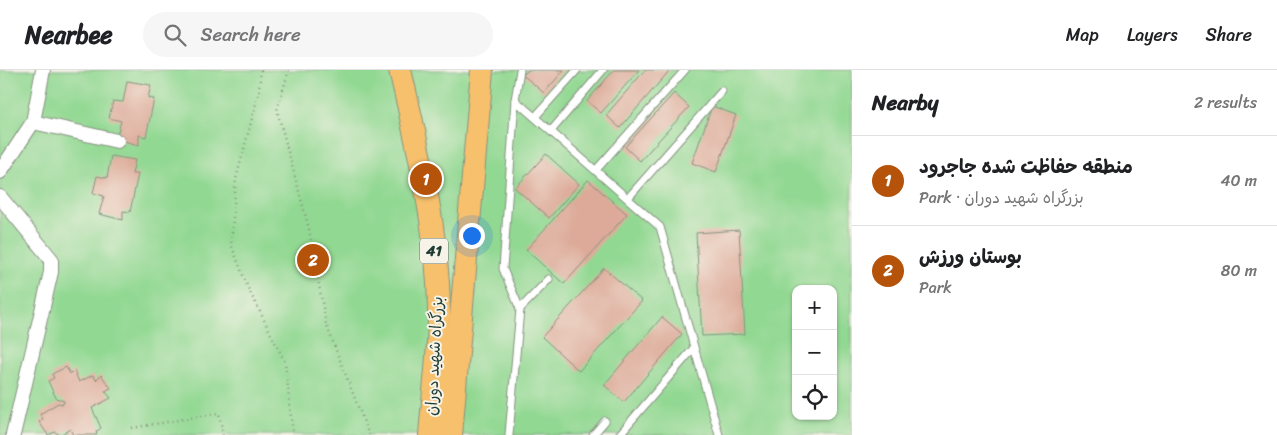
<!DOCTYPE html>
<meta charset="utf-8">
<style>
body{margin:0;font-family:Sriracha,"Playpen Sans Arabic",sans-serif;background:#f6f6f6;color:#202124}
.controls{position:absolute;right:15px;bottom:15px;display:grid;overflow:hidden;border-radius:10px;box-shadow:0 1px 4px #0004}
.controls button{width:45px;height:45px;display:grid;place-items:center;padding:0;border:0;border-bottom:1px solid #e0e0e0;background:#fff;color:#202124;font:25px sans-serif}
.you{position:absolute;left:471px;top:165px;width:18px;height:18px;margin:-12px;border:4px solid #fff;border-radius:50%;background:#1a73e8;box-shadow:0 0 0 8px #1a73e833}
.badge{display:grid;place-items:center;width:32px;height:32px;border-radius:50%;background:#b45309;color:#fff;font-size:16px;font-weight:700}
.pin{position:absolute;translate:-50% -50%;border:2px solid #fff;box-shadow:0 1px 5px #0006}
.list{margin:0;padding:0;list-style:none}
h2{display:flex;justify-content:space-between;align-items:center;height:65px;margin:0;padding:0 20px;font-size:21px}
h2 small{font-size:16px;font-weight:400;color:#757577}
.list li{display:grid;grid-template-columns:32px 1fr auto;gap:15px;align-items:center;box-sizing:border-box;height:90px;padding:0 20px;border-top:1px solid #e0e0e0}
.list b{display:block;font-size:19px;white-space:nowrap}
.list p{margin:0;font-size:16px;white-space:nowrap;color:#757577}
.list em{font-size:16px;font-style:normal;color:#757577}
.icon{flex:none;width:28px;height:28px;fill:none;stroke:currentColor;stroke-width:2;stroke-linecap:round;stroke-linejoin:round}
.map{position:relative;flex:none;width:852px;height:365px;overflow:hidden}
header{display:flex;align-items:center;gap:30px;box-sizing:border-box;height:70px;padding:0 25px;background:#fff;border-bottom:1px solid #e0e0e0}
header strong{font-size:24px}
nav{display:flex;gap:28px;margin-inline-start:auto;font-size:18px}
.search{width:350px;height:45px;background:#f6f6f6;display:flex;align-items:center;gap:12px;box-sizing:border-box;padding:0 18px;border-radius:28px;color:#757577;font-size:19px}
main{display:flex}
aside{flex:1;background:#fff}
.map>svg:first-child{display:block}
.green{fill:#91d892;stroke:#588a63;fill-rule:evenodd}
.building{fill:#da9}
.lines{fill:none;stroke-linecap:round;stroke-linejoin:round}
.service-casing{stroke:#869280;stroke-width:9}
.minor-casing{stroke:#869280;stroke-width:16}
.trunk-casing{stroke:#869280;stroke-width:24}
.path{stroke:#869280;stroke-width:2.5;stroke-dasharray:1 4;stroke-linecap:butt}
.service{stroke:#fff;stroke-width:7}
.minor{stroke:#fff;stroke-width:14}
.trunk{stroke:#f7c06c;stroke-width:22}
.labels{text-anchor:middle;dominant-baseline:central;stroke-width:4;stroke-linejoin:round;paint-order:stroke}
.shield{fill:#f7f3e8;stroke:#60746a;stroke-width:1}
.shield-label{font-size:15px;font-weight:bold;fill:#1f3d34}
.street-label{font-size:16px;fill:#1f3d34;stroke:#f7f3e8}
</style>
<header>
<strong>Nearbee</strong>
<div class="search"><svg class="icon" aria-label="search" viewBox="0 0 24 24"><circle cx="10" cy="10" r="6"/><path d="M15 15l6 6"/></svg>Search here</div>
<nav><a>Map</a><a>Layers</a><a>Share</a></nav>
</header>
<main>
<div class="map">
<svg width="852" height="365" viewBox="0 0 852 365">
<rect width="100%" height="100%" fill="#f7f3e8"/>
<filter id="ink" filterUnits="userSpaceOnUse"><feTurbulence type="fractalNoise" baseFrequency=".02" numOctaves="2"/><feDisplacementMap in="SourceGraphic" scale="10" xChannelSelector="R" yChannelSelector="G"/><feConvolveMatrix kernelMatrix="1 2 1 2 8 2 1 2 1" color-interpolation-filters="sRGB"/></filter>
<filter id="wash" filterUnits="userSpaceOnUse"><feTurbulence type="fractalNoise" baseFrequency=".0096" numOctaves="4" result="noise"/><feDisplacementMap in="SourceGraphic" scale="20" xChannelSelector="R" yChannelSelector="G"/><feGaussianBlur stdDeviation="1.12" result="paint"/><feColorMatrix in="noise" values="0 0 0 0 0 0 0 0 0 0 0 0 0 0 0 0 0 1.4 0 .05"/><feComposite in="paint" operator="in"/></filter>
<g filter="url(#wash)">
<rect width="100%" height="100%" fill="#ede7cb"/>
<path class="green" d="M0 0H852V365H0ZM796 219H833V346H796Z"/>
<g id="blocks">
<g class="building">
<path d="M528 0H564L544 23 523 5Z"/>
<path d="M614 0H639L601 43 587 31Z"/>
<path d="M645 0H670L620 58 606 45Z"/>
<path d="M127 11 151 15 148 28 154 29 146 67 139 65V75L116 69 121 51 109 48 113 31 123 32Z"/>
<path d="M674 23 689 37 640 91 625 77Z"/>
<path d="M712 36 736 45 716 102 692 93Z"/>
<path d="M546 84 579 114 549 148 515 118Z"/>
<path d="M111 86 135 90 132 104H138L130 142 123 141V150L99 144 104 126 93 123 97 106 107 108Z"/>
<path d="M588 110 627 144 564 214 526 180Z"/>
<path d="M739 160 745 264 702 266 696 163Z"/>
<path d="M604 198 642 231 579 301 542 267Z"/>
<path d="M662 247 682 264 624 332 604 315Z"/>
<path d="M66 297 70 304 74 300 79 312 93 305 96 310 101 305 111 318 105 321 111 328 92 338 101 358 96 362 97 365H73L70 359 60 365 55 362 48 365 39 352 43 349 40 344 58 333 63 334 64 331 56 328 48 311 54 308 52 304Z"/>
</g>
</g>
</g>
<g filter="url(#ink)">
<use href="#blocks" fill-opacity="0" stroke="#869280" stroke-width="1"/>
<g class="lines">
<g class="service-casing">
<g id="service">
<path d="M515 30 660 157 719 365"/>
<path d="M535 47 577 0"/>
<path d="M551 61 603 0"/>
<path d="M596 100 685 0"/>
<path d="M628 128 722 21"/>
<path d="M520 239 549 209"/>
<path d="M509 365 520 239 503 199 515 30 520 0"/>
<path d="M593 365 605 351"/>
<path d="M619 365 693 279"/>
</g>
</g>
<g class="minor-casing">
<g id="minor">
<path d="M33 52 117 71"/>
<path d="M0 102 33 52 43 0"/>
<path d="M0 127 51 189V202L13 365"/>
</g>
</g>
<g class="trunk-casing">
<g id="trunk">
<path d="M400 0C418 76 439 166 439 244 439 284 433 325 430 365"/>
<path d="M451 365 482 0"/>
</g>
</g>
<g class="path">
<path d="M261 0 258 26 236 109 231 174 248 218 285 292 293 365"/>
<path d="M289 0 277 40 309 159 326 254 369 365"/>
<path d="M132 358 219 343 223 365"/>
</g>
<use href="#service" class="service"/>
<use href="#minor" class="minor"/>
<use href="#trunk" class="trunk"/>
</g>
</g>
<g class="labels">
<rect class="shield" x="420" y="168.5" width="28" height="25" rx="4"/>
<g class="shield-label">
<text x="434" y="181">41</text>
</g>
<g class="street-label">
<text transform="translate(434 286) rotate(-87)">بزرگراه شهید دوران</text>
</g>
</g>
</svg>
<div class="controls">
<button>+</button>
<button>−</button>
<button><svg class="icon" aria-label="locate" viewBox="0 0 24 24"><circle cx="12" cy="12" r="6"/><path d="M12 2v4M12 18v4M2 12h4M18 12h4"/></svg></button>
</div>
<div class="you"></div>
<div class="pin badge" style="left:426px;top:109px">1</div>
<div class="pin badge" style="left:313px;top:190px">2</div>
</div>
<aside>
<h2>Nearby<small>2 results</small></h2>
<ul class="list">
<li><span class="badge">1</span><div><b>منطقه حفاظت شده جاجرود</b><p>Park · بزرگراه شهید دوران</p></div><em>40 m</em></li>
<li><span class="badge">2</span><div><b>بوستان ورزش</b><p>Park</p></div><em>80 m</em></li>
</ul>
</aside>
</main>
